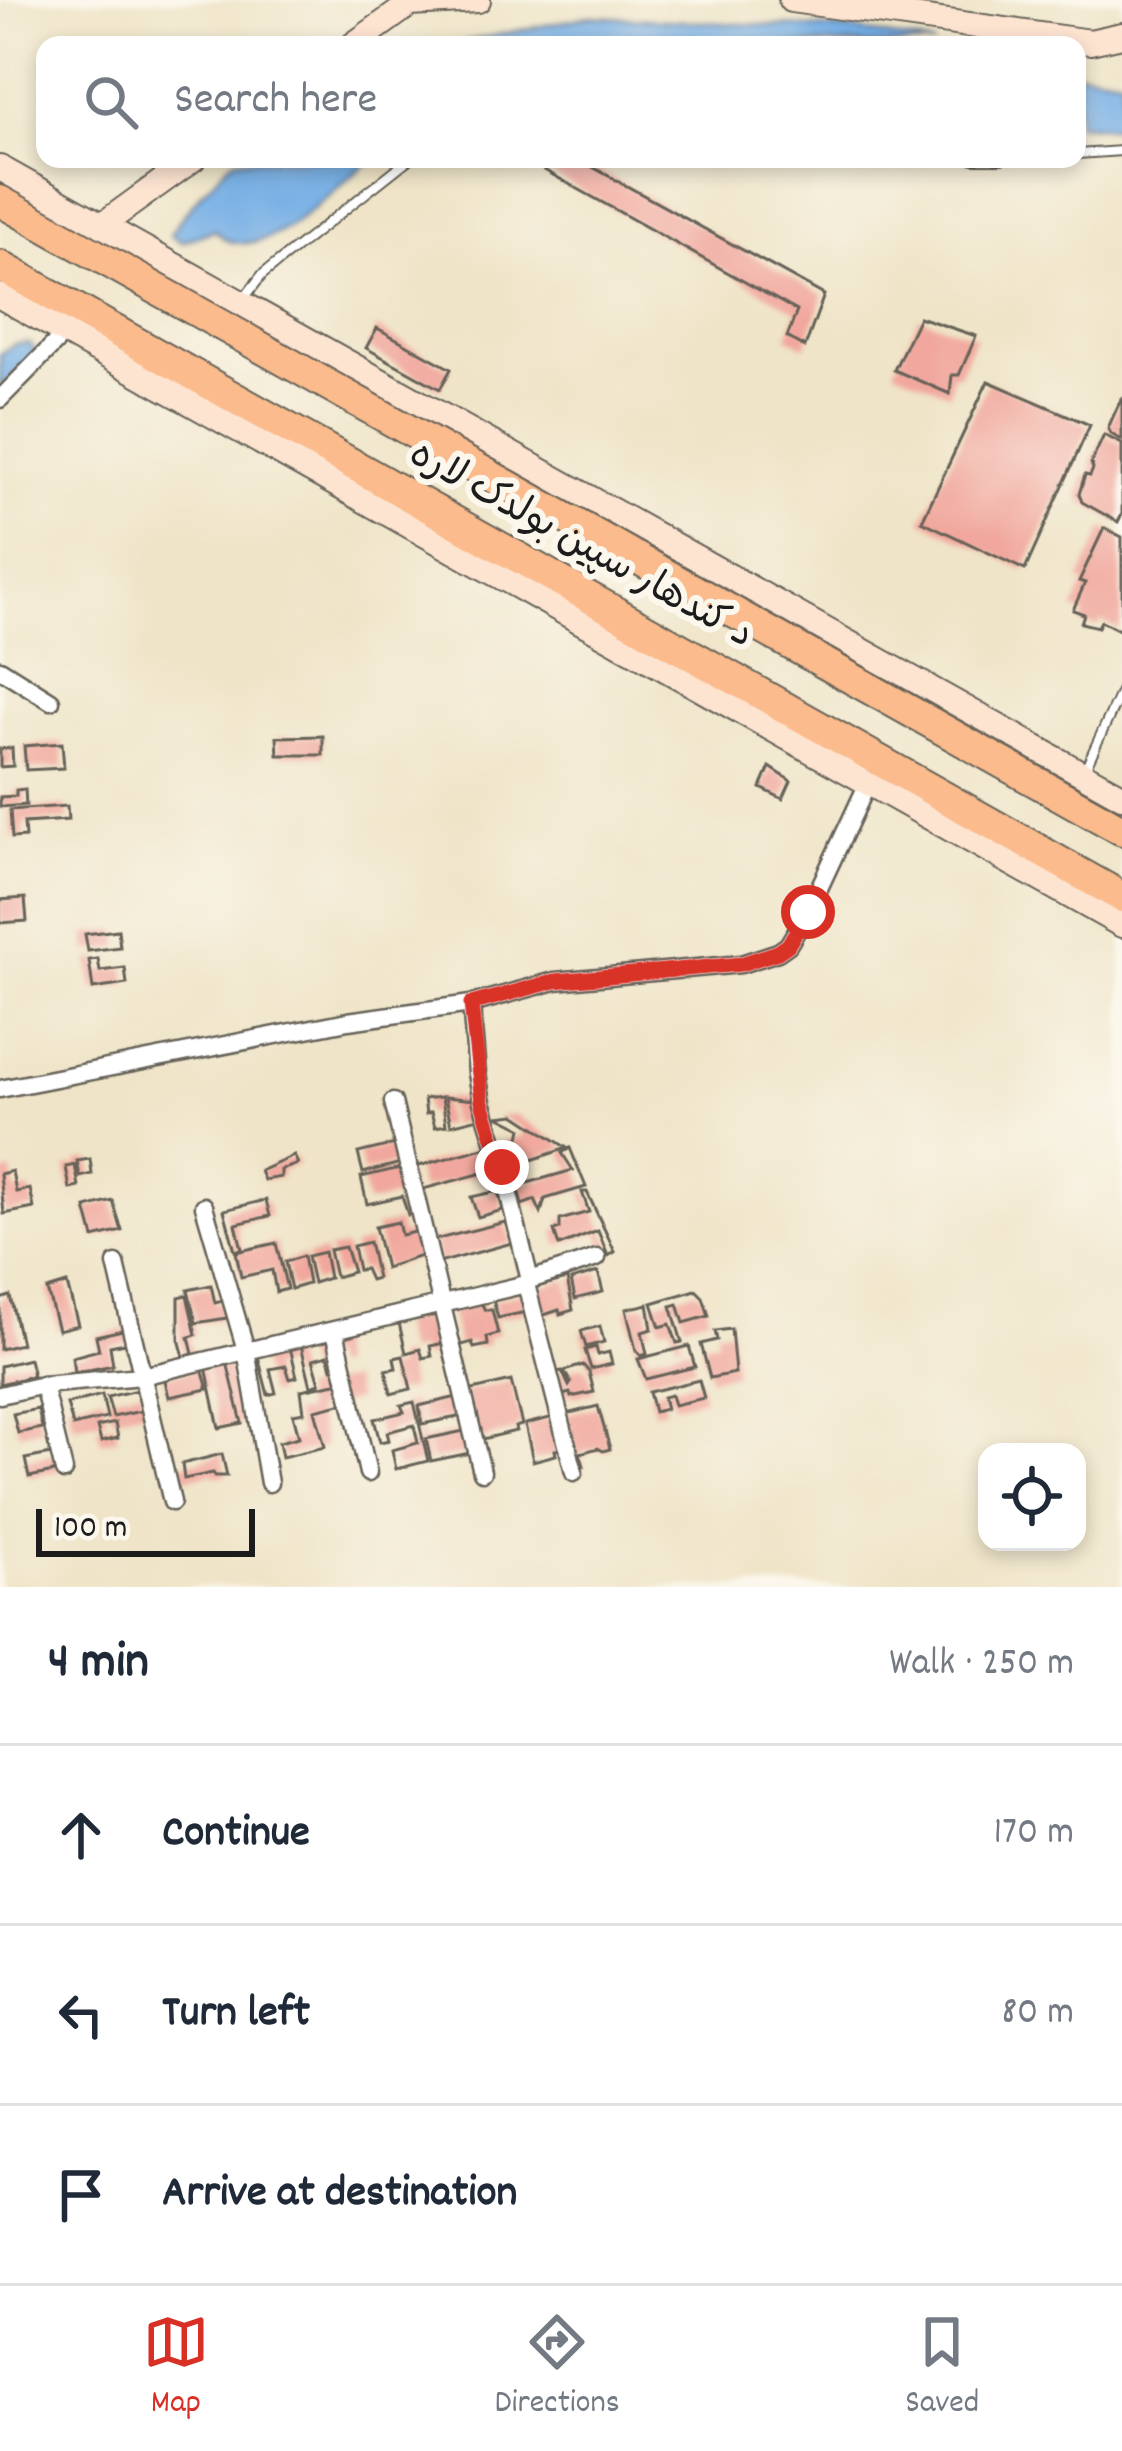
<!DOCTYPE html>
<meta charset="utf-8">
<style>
body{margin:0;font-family:Dekko,"Playpen Sans Arabic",sans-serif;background:#f2f2f3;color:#1f2937}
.controls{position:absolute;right:36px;bottom:36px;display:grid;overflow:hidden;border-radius:24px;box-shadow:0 6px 18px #0003}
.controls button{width:108px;height:108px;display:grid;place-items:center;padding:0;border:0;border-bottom:3px solid #e0e1e3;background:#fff;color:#1f2937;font:60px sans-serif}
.scale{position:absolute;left:36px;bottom:30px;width:219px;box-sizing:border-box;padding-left:12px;border:6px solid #1c1c1c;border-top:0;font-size:33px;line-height:42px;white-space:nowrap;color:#1c1c1c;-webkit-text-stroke:9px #fbf7ec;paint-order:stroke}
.stop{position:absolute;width:36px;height:36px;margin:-27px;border:9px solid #d93025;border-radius:50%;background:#fff}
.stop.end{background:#d93025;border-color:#fff;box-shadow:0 3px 12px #0008}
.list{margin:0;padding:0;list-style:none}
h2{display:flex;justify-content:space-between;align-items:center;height:156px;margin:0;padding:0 48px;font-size:51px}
h2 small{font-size:39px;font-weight:400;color:#747a83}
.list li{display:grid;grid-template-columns:78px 1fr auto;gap:36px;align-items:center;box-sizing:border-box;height:180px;padding:0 48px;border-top:3px solid #e0e1e3}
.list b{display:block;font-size:45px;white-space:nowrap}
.list em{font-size:39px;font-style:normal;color:#747a83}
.icon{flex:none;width:66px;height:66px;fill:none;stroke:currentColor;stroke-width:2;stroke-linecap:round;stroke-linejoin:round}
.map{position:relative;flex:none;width:1122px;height:1587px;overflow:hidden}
.search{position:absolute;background:#fff;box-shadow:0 6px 18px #0003;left:36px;right:36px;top:36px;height:132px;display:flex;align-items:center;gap:30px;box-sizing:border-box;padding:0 42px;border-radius:24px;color:#747a83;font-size:45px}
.sheet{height:696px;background:#fff}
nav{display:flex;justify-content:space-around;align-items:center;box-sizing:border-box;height:168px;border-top:3px solid #e0e1e3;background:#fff;font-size:33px;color:#747a83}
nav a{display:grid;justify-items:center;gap:6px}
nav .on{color:#d93025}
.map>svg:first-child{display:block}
.water{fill:#74aee5;stroke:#486580;stroke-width:3}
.building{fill:#f1a79d}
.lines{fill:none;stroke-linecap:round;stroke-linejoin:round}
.lane-casing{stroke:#666258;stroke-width:12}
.street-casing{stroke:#666258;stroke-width:21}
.secondary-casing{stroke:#666258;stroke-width:28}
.highway-casing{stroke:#666258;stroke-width:34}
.lane{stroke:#fff;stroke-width:8}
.street{stroke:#fff;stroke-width:16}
.secondary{stroke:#fde4d1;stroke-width:24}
.highway{stroke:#fbbb8c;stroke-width:30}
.route{stroke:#d93025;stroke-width:15}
.labels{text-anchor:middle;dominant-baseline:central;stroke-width:12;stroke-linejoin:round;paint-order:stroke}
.street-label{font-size:39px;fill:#1c1c1c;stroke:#fbf7ec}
</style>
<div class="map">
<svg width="1122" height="1587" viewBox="0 0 1122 1587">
<rect width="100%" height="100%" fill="#fbf7ec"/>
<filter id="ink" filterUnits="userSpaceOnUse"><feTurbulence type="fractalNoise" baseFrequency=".00833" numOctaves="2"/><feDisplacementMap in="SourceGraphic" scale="24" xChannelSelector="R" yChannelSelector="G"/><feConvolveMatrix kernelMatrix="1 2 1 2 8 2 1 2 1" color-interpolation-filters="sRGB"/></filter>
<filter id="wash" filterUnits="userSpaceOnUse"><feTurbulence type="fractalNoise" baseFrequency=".004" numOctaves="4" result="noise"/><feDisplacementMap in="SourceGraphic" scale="48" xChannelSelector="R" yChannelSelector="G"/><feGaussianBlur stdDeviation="2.7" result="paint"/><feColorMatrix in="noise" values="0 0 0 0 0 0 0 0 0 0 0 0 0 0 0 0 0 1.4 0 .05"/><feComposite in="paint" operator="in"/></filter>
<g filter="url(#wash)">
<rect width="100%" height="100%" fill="#efe4c7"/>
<g class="water">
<path d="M590 16 854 30 935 45H449Z"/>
<path d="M1077 71 1122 78V128L1077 124Z"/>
<path d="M235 159H373C336 184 279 256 229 241 223 239 219 233 214 230L182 242 170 235 184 214 227 165Z"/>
<path d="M28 343 33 347 35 353 30 361 0 387V354L15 344Z"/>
</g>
<g id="blocks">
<g class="building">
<path d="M550 159H578L824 295 805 347 787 337 797 311 544 170Z"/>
<path d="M919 317 976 336 959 375H952L950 394 894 370Z"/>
<path d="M377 328 451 369 440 389 366 348Z"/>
<path d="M988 381 1090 425 1025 570 922 521Z"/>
<path d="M1122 397V440L1111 434 1108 428Z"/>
<path d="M1104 435 1122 444V514L1118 522 1082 502 1079 494 1085 475 1090 476 1093 469 1091 463Z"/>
<path d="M1104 528 1122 537V623L1119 630 1101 621 1098 627 1081 623 1084 614 1073 610 1085 583 1079 581Z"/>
<path d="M323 736V755H278L277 737Z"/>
<path d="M62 743 64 768 26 770 24 746Z"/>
<path d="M12 748 13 766 0 767V749Z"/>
<path d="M770 767 791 781 783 799 761 788Z"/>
<path d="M25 789 26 805 0 807V797L16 796V790Z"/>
<path d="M67 806 68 820 24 823 25 837 12 838 10 810Z"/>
<path d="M25 898 27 921 0 923V900Z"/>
<path d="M118 930 120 947 88 951 85 934Z"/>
<path d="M98 959 100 971 125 968 127 984 93 989 89 960Z"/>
<path d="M442 1097 446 1125 435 1127 431 1112 426 1114 424 1099Z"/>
<path d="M445 1097 475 1100 479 1118 451 1125Z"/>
<path d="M515 1114 567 1148 511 1167 504 1141 520 1137 522 1128 498 1116Z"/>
<path d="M395 1144 401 1163 363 1173 358 1153Z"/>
<path d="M487 1147 494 1170 420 1190 415 1167Z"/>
<path d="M570 1148 586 1187 545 1199 541 1213 535 1200 522 1205 517 1186 573 1170 562 1153Z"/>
<path d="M294 1156 298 1164 281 1170V1177L264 1180 260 1171Z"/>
<path d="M90 1159 92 1174 80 1177 77 1161Z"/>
<path d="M75 1165 79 1187 70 1189 66 1167Z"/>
<path d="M404 1167 415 1212 408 1215 402 1196 367 1204 361 1177Z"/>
<path d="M12 1171 16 1192 30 1189 34 1208 4 1214 0 1174Z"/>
<path d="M498 1191 503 1210 478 1217 471 1197Z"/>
<path d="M582 1192H587L615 1252 608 1256 598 1231 559 1246 554 1231 560 1229V1220L589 1212Z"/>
<path d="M266 1200 270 1216 236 1224 242 1249 235 1251 224 1210Z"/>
<path d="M113 1201 122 1231 94 1238 86 1208Z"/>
<path d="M398 1222 401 1235 419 1231 424 1255 385 1268 375 1227Z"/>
<path d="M505 1222 512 1243 439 1263 434 1240Z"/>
<path d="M369 1242 377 1278 370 1280 365 1269 358 1270 353 1246Z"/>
<path d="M276 1243 287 1289 276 1292 272 1270 241 1277 236 1252Z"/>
<path d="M345 1247 353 1272 335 1277 329 1250Z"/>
<path d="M324 1252 329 1278 313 1283 307 1256Z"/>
<path d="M303 1256 308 1284 291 1289 285 1262Z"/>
<path d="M598 1272 603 1292 575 1299 571 1280Z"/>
<path d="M567 1279 573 1310 560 1314 559 1310 541 1316 535 1295 536 1287Z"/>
<path d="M67 1284 78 1325 58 1330 47 1290Z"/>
<path d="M211 1285 215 1303 231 1299 233 1317 196 1323 188 1290Z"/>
<path d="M696 1290 703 1297 709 1316 684 1323 678 1304 671 1306 682 1342 677 1343 670 1324 660 1327 652 1303Z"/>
<path d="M522 1292 526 1312 498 1318 493 1300Z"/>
<path d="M187 1295 196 1335 189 1337 193 1354 184 1357 179 1339V1297Z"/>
<path d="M10 1296 21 1344 0 1349V1299Z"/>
<path d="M481 1303 485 1310H492L498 1334 487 1337 488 1345 474 1348 472 1342 458 1346 450 1311Z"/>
<path d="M648 1304 652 1329 642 1332 647 1354 641 1356 636 1350 626 1309Z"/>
<path d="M436 1315 444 1343 430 1346 432 1356 423 1358 420 1349 406 1353 399 1323Z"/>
<path d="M600 1326 604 1342 586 1347 581 1331Z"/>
<path d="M127 1329 130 1342 110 1346 113 1365 74 1373 72 1357 99 1350 96 1336Z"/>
<path d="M731 1329 735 1373 710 1378 701 1344 717 1340 715 1331Z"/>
<path d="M334 1337 339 1366 332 1368 328 1355 313 1359 320 1383 311 1386 301 1345Z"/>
<path d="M689 1346 695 1367 646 1379 638 1359Z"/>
<path d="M290 1347 297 1377 290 1379 286 1366 270 1369 276 1393 268 1395 258 1356Z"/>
<path d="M596 1347 598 1355 609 1352 612 1364 591 1369 585 1350Z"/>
<path d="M403 1356 411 1389 391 1394 386 1370 396 1368 394 1358Z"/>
<path d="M29 1359 33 1376 0 1384V1366Z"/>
<path d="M227 1362 242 1423 219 1428 206 1367Z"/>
<path d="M583 1365 589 1372 594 1392 571 1397 570 1393 559 1396 554 1372 562 1371 569 1386 571 1383 564 1371Z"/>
<path d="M202 1369 208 1389 169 1397 164 1376Z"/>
<path d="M351 1380 357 1400 315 1410 325 1447 282 1457 279 1442 299 1437 293 1414 304 1412 301 1390Z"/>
<path d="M699 1380 704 1398 674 1405 671 1395 663 1397 666 1409 654 1412 649 1392Z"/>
<path d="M511 1381 522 1425 515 1427 516 1431 475 1441 464 1392Z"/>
<path d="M141 1389 146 1410 113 1417 107 1397Z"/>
<path d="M102 1395 107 1418 73 1426 67 1404Z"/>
<path d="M457 1397 463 1416 422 1424 419 1406Z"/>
<path d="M414 1402 428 1461 396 1469 392 1450 418 1443 414 1425 387 1432 389 1440 380 1442 374 1419 404 1412 401 1405Z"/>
<path d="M598 1406 610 1449 603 1451 598 1448 580 1453 584 1466 580 1467 566 1414Z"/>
<path d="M38 1409 42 1428 18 1433 13 1414Z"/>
<path d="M554 1417 561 1449 555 1450 556 1455 533 1461 525 1424Z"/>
<path d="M115 1423 118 1438 101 1442 97 1427Z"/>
<path d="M464 1431 470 1453 431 1461 426 1439Z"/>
<path d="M56 1453 59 1471 29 1477 25 1459Z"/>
<path d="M222 1454 227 1476H215L213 1473 184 1479 182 1464Z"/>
</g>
</g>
</g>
<g filter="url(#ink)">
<use href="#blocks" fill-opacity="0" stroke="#666258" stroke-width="3"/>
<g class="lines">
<g class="lane-casing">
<g id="lane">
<path d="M1077 154 1122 151"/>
<path d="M973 159H1002"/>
<path d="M242 301 262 275 409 159"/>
<path d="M1085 769 1122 689"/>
</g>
</g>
<g class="street-casing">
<g id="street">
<path d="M0 399 65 333"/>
<path d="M0 669 51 701"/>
<path d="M471 1004 477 1073 482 1102 502 1167 530 1280"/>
<path d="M0 1089 348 1021 471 1004 555 981 741 964 778 952 788 945 808 912 868 783"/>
<path d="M393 1102 482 1472"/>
<path d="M204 1206 246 1350 269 1483"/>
<path d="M116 1264 172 1502"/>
<path d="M526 1284 574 1472"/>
<path d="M335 1331 368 1473"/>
<path d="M43 1385 64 1471"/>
<path d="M0 1395 43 1385 142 1376 526 1284 530 1280 597 1258"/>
</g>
</g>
<g class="secondary-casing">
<g id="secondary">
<path d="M791 0 1090 42 1122 35"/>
<path d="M353 45 410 4 478 0"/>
<path d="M0 168 1122 796"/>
<path d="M102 225 193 159"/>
<path d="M0 296 1122 925"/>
</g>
</g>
<g class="highway-casing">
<g id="highway">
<path d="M0 201 1122 830"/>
<path d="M0 266 1122 897"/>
</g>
</g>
<use href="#lane" class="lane"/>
<use href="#street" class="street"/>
<use href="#secondary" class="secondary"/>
<use href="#highway" class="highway"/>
</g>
</g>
<g class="lines" filter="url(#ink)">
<path class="route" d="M502 1167 482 1102 471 1004 555 981 741 964 778 952 788 945 808 912"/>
</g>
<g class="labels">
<g class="street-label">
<text transform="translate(580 547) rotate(29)">د کندهار سپین بولدک لاره</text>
</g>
</g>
</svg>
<div class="controls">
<button><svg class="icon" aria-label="locate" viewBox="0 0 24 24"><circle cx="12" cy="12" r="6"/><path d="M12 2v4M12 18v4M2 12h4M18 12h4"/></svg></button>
</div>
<div class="scale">100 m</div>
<div class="stop" style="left:808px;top:912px"></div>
<div class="stop end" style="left:502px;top:1167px"></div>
<div class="search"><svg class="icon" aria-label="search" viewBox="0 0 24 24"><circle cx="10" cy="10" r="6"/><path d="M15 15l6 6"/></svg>Search here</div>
</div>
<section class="sheet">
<h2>4 min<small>Walk · 250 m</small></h2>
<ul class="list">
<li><svg class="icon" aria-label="ahead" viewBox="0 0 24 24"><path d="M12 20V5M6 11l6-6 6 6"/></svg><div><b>Continue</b></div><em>170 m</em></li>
<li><svg class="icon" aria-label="left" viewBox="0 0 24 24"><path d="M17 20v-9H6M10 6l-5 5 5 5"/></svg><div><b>Turn left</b></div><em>80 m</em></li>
<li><svg class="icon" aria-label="arrive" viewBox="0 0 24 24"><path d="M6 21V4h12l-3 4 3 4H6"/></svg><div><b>Arrive at destination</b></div></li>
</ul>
</section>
<nav>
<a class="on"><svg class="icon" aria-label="map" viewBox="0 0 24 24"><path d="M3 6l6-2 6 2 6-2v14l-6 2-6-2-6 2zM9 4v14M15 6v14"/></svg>Map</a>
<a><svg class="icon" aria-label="directions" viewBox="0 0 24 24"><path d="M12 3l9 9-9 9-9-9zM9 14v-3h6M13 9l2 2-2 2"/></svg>Directions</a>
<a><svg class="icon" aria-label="saved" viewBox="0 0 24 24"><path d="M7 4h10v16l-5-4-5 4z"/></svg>Saved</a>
</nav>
